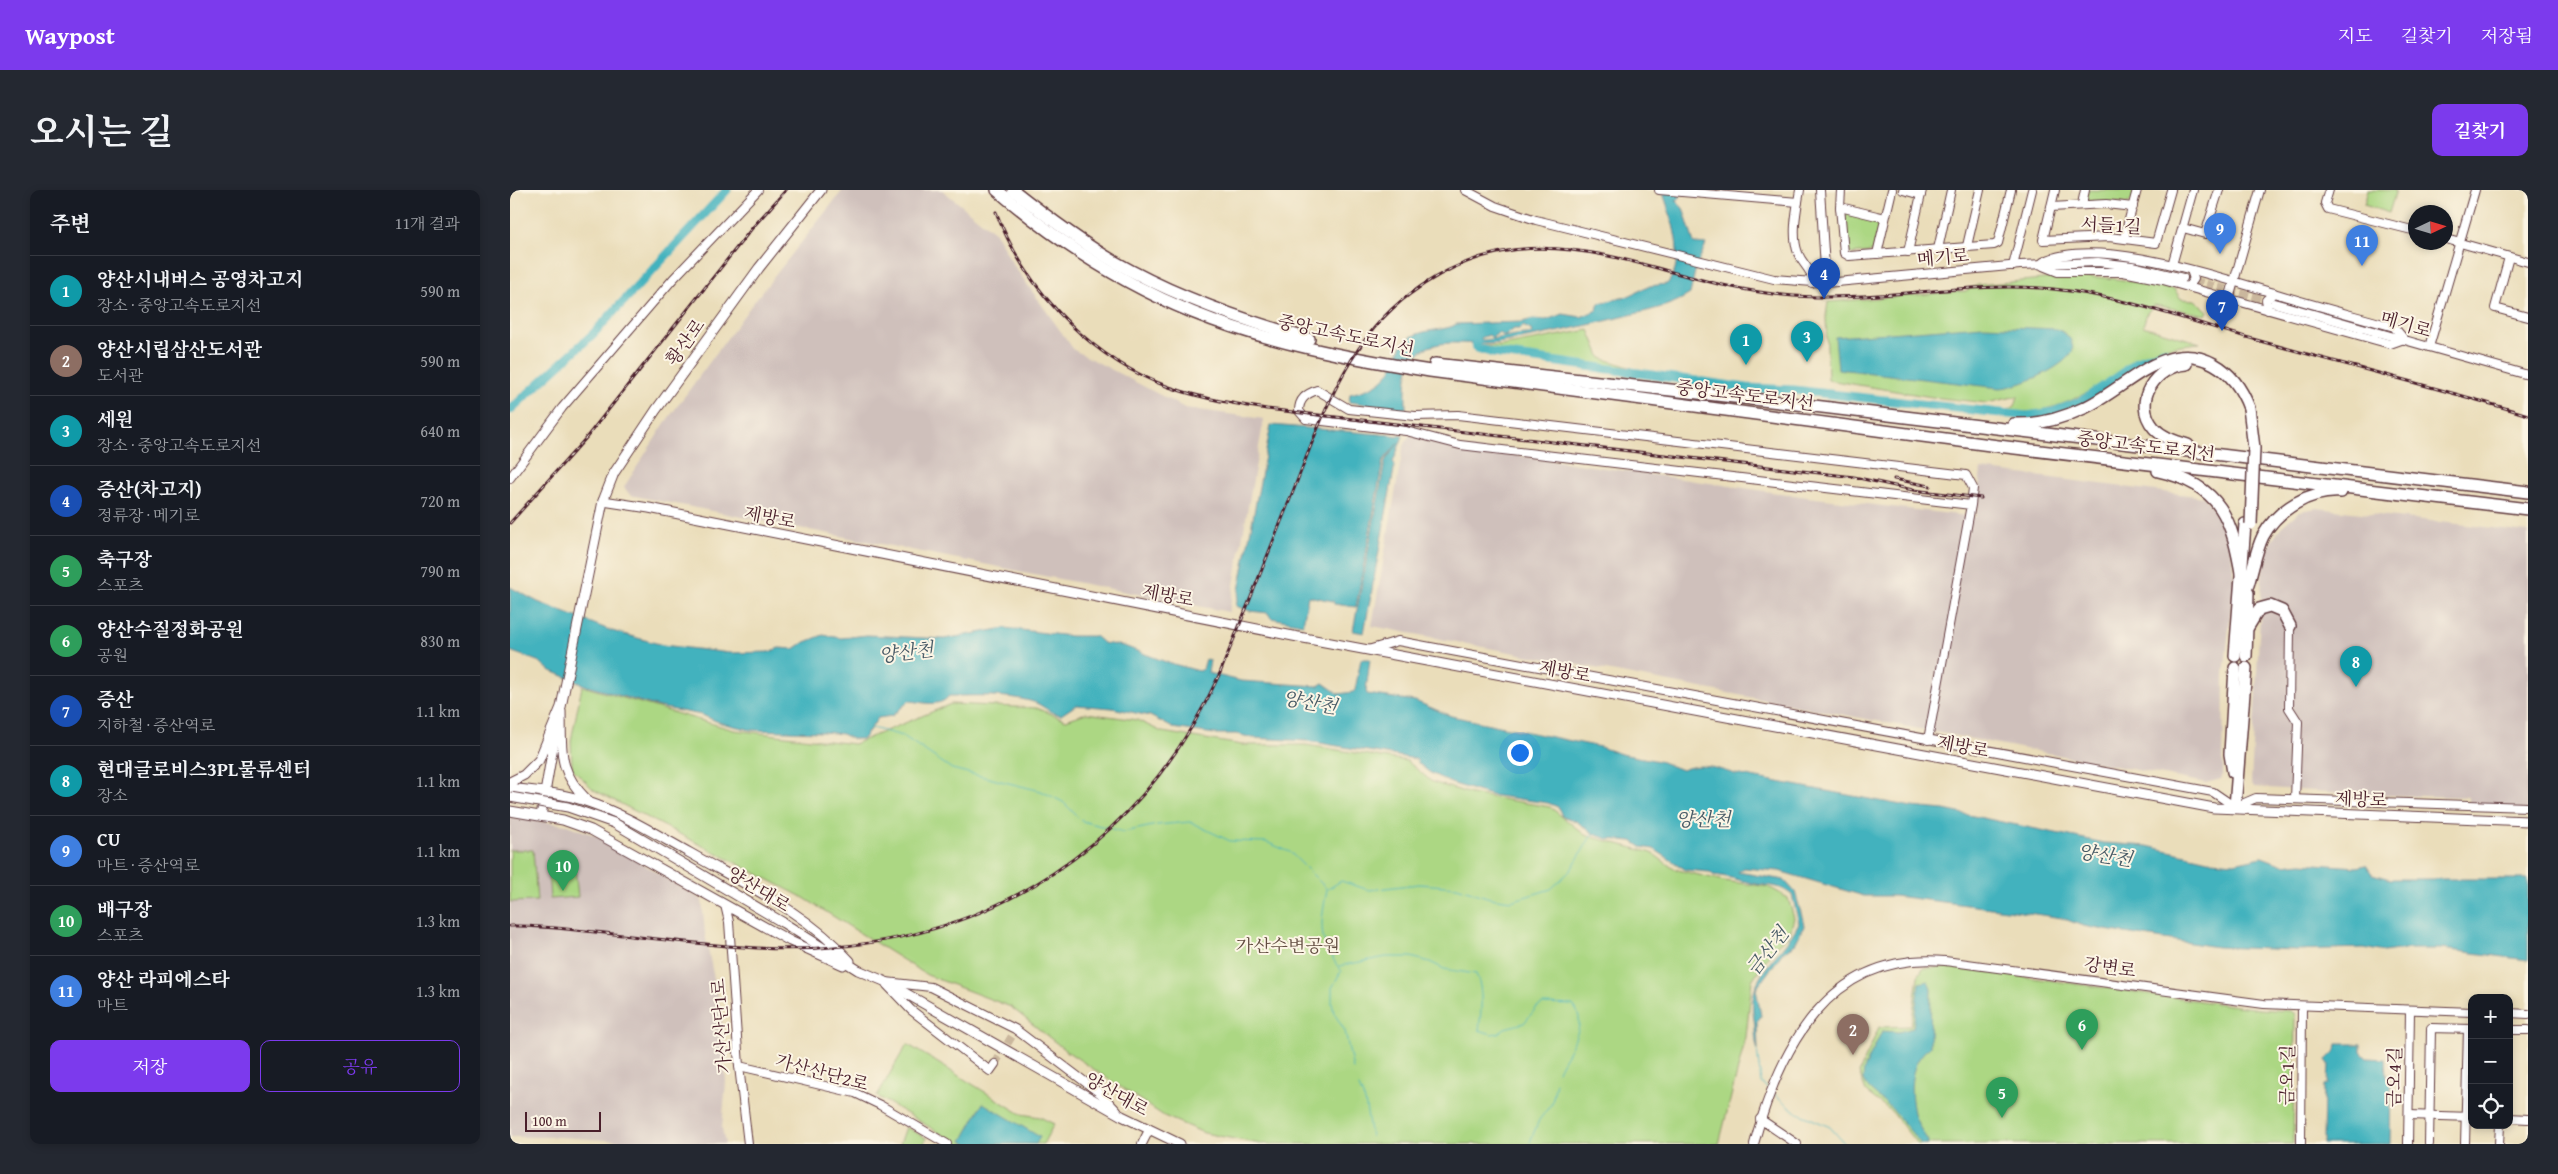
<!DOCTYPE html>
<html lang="ko">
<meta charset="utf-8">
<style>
body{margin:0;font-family:"Gentium Book Plus","Noto Serif KR",serif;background:#242831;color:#f1f3f6}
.controls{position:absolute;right:15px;bottom:15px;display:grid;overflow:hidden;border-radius:10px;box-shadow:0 2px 8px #0003}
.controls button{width:45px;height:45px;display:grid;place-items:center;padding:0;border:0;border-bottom:1px solid #363941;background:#171b24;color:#f1f3f6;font:25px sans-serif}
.compass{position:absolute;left:1898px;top:15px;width:45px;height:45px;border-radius:50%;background:#171b24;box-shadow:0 2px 8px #0003;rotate:86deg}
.scale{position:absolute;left:15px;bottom:12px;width:76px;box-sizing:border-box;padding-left:5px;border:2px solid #4a1f2b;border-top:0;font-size:14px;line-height:18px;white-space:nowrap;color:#4a1f2b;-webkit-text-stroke:4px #fcf5e5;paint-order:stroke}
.you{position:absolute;left:1009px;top:562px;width:18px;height:18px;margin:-12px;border:4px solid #fff;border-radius:50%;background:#1a73e8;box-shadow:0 0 0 8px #1a73e833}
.badge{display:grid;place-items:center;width:32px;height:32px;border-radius:50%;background:#7c3aed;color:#fff;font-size:16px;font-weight:700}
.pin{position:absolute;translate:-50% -41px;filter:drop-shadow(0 1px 2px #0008)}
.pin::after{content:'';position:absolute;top:26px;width:18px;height:15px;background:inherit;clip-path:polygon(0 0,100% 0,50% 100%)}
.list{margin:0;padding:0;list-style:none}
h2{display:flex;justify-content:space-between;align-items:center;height:65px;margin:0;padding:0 20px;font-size:21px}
h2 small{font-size:16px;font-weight:400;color:#9ea1a6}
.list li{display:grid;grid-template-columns:32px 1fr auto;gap:15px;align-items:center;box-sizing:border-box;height:70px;padding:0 20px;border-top:1px solid #363941}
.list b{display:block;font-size:19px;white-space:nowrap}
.list p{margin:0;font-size:16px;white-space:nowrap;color:#9ea1a6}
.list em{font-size:16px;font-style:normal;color:#9ea1a6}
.actions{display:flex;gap:10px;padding:15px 20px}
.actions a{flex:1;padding:11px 0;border:1px solid #7c3aed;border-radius:10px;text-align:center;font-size:18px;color:#7c3aed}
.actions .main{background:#7c3aed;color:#fff}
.icon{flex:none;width:28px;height:28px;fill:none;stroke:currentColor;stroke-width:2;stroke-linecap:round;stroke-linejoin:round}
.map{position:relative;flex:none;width:2018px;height:954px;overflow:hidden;border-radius:10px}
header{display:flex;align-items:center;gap:30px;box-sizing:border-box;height:70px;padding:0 25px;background:#7c3aed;color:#fff}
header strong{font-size:24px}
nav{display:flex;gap:28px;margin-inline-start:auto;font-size:18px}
.intro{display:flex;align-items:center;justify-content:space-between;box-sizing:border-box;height:120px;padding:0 30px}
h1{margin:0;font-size:35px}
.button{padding:12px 22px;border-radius:10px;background:#7c3aed;color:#fff;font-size:18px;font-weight:700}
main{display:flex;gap:30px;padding:0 30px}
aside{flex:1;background:#171b24;border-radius:10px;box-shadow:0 2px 8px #0003}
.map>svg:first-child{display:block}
.industrial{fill:#cfc0bb}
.green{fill:#acd783;stroke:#7b7b57}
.water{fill:#43b2be;stroke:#466874;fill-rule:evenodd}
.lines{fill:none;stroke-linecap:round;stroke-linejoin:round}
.stream{stroke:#43b2be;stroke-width:1}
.river{stroke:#43b2be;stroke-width:9}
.minor-tunnel{stroke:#cab79d;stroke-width:8;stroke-dasharray:8 4;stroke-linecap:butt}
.minor-casing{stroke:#623c40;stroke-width:10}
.major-casing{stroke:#623c40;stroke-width:11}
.highway-casing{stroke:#623c40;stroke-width:14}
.minor{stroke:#fff;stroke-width:8}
.major{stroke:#fff;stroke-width:9}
.highway{stroke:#fff;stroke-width:11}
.rail-casing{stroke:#4a1f2b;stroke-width:3}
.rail{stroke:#fcf5e5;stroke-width:1;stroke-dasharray:4;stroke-linecap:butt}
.major-bridge-casing{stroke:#623c40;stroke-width:11;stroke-linecap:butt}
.highway-bridge-casing{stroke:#623c40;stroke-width:14;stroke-linecap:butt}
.major-bridge{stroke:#fff;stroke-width:9}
.highway-bridge{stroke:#fff;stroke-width:11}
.labels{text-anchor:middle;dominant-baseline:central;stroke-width:4;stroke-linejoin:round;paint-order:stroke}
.street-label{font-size:18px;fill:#4a1f2b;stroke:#fcf5e5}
.park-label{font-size:18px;fill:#624d41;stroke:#fcf5e5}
.water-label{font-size:19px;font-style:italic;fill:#475a66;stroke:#fcf5e5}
</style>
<header>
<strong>Waypost</strong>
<nav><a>지도</a><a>길찾기</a><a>저장됨</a></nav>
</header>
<div class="intro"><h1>오시는 길</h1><a class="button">길찾기</a></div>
<main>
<aside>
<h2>주변<small>11개 결과</small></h2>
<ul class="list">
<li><span class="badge" style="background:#0f9aa8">1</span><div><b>양산시내버스 공영차고지</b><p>장소 · 중앙고속도로지선</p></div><em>590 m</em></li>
<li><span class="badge" style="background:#8d6e63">2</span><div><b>양산시립삼산도서관</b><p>도서관</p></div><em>590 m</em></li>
<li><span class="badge" style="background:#0f9aa8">3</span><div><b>세원</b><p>장소 · 중앙고속도로지선</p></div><em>640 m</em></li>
<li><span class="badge" style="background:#1a4fb4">4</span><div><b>증산(차고지)</b><p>정류장 · 메기로</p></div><em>720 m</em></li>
<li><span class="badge" style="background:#2e9e5b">5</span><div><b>축구장</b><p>스포츠</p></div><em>790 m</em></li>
<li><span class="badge" style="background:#2e9e5b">6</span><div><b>양산수질정화공원</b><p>공원</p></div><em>830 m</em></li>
<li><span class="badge" style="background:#1a4fb4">7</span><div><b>증산</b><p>지하철 · 증산역로</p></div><em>1.1 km</em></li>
<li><span class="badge" style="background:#0f9aa8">8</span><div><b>현대글로비스3PL물류센터</b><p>장소</p></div><em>1.1 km</em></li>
<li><span class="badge" style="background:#3f7fe0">9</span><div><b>CU</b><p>마트 · 증산역로</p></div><em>1.1 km</em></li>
<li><span class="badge" style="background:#2e9e5b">10</span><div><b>배구장</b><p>스포츠</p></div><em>1.3 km</em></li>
<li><span class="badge" style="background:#3f7fe0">11</span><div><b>양산 라피에스타</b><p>마트</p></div><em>1.3 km</em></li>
</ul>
<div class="actions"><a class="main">저장</a><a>공유</a></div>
</aside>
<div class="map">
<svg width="2018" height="954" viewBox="0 0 2018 954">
<rect width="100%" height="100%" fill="#fcf5e5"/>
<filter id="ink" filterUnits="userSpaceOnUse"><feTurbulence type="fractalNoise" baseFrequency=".02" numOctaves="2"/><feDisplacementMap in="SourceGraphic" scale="10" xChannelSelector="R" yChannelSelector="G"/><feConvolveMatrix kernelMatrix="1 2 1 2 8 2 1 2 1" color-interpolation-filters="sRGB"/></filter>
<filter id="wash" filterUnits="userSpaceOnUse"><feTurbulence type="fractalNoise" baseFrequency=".0096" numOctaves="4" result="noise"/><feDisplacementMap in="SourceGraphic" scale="20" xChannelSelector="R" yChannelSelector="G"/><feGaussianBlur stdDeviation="1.12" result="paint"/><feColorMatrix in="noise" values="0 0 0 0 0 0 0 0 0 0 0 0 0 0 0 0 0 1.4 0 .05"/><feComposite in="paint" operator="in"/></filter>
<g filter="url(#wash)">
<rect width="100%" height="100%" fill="#eaddba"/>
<g class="industrial">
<path d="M333 0H432L486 43 502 73 564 160 675 218 754 229 719 422 120 305 114 297 155 233 240 117Z"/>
<path d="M900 244 949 257 1297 307 1466 327 1471 279 1694 307 1706 322 1721 355 1724 391 1714 485 1713 584 1711 589 1696 593 862 436 893 258Z"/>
<path d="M1807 318 2018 342V621L1958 619 1959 607 1865 605 1744 597 1741 592 1753 372 1760 354 1771 337 1790 321Z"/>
<path d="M0 627 57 635 87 646 192 710 195 744 212 829 216 892 212 938 215 954H159L48 947H0Z"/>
</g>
<g class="green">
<path d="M1578 0H1625L1622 10 1619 13 1579 12 1576 9Z"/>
<path d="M1858 0H1886L1879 23 1854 15Z"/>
<path d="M1338 22 1371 33 1362 62 1341 64 1337 62 1334 25Z"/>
<path d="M1566 86C1600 87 1631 92 1664 99L1671 109 1685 110 1698 121 1696 125 1644 115 1637 123 1633 136 1690 153C1668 155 1643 158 1623 170 1616 175 1610 182 1602 187 1567 210 1538 225 1495 222L1505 216 1508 206 1477 213 1422 207 1318 190 1316 126 1318 112 1455 101 1468 95Z"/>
<path d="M1079 140 1091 168 1125 179 983 161 972 156H991Z"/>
<path d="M72 496 224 540 344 554 441 514 527 518 556 530 576 523 627 530 652 542 732 555H796L897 571 922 592 961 604 1040 617 1075 645 1142 663 1164 679 1214 691 1259 697 1278 708 1284 728 1280 743 1265 757 1242 790 1236 847 1209 954H750L694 943 654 926 555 860 501 817 417 785 294 708 84 600 62 578 61 551Z"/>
<path d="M0 660H23L27 711 0 712Z"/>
<path d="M65 677 68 707 40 709 38 679Z"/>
<path d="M1443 777 1749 819 1781 821 1785 824 1783 954H1407L1382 922 1356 902 1349 883 1369 837 1401 836 1408 786 1413 778Z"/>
<path d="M397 854 511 924 530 927 544 934 533 954H448L367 906Z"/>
<path d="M396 937 416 948 414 954H390Z"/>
</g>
<g class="water">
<path d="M1152 0H1168L1170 7 1166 11 1173 18 1184 53 1196 54 1186 77 1180 104C1159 118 1135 121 1112 127 1071 137 1030 146 988 153 964 157 931 146 910 162 894 174 896 202 896 219L839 212 840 204C861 199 876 193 885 172 889 163 890 155 898 149 912 138 939 141 946 134L1012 132 1023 129 1036 130 1053 124 1071 127 1087 120 1089 113 1116 107 1140 96 1157 94C1178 69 1161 27 1152 0ZM1013 136 1021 140 1022 144C1008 143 989 149 972 150L971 148 979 145 982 148 988 143 995 146 1004 139H1009Z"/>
<path d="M1473 136 1547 139C1558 144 1562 149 1563 160 1555 178 1509 197 1490 198L1328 179 1325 147Z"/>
<path d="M761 235 893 246 883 272 885 274 854 443 843 441 875 271 889 252 873 271 846 417 824 414 823 411 798 406 793 434 761 428 758 423 740 421 726 416Z"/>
<path d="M0 397 28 412 102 441 153 455 220 463 259 462 269 458 284 459 293 453 313 445 331 448 357 445 434 449 495 438 560 446H585L593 453 614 456 656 472 689 481 693 479 696 469 700 470 698 483 731 491 808 496 813 493 829 504 843 502 845 500 851 469H860L856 501 857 504 905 511 941 526 1090 557 1111 564 1149 571 1172 580C1192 572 1205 578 1225 584L1402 617 1434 620 1594 653 1637 656 1702 671 1724 673 1752 667 1773 675 1791 673 1847 677 1856 675 1862 684 1880 689H2018V770L1932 759H1894L1874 762 1854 758 1786 760 1707 757 1601 741 1573 736 1552 728 1505 721 1385 706H1354L1269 681 1234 678 1228 682 1274 690 1285 702 1293 730 1294 736 1285 754 1273 762 1246 799 1251 826 1247 832 1248 860C1244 849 1246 840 1244 829 1235 785 1271 768 1289 733L1282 705C1268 693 1258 697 1241 693 1228 690 1217 686 1203 685L1200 682 1176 680 1144 659 1131 657 1122 651 1098 649 1086 645 1066 631 1052 626 1048 617 1038 613 980 605 941 593 919 582 909 574 906 569 798 551 743 548 727 544H705L663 538 640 526 602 518 566 515 551 525C538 523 533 514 520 511 494 504 466 506 439 506 430 518 412 512 399 511L382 526 368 528 353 549H342L332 544 314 542 241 540 211 533 192 525 149 517 77 496 39 480 30 472 0 461Z"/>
<path d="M1418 791 1421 798 1420 857C1399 872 1399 899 1404 923 1406 932 1413 943 1418 951V954H1411L1382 919 1359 899 1353 890 1354 879 1372 841 1388 842 1403 838 1409 793Z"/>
<path d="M1827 854H1851V862L1857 868 1875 869 1876 887 1881 893 1880 954H1813L1814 895 1818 894 1819 874 1816 870 1826 860Z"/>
<path d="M473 913 530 947 526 954H457L452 951Z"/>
</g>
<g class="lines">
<g class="stream">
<path d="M362 538 393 546 442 579 531 601 553 612 572 631 614 642 647 635 680 632 720 651 756 652 780 662 817 699C810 738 807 747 831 781L822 798V813L824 823 835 841 843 879"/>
<path d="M818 699 831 691 859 700 909 694 947 697 980 708 1001 711 1041 699 1061 680 1083 643"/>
<path d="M829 776 876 767H901L920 772 934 779 966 784C974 799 971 824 969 840L982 844 988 843 995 838 1014 833 1027 817 1033 814 1063 815C1081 836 1055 863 1048 881"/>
<path d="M1247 859 1251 893 1259 899"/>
<path d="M849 897 855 911 861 947"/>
<path d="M1263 903 1286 922 1320 937 1335 954"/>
<path d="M1020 952 1029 930 1042 913 1046 892"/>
</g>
<g class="river">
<path d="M966 153 967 158 983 163 1237 198 1284 200 1517 226 1543 222 1570 212 1609 186 1627 171 1654 161"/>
<path d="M0 220 83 144 217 0"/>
</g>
</g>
</g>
<g filter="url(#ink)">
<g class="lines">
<g class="minor-tunnel">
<path d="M1673 88 1763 112"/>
<path d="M485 874 502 846"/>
</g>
<g class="minor-casing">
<g id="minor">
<path d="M955 0 985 16 1026 30 1264 89 1316 93 1510 75 1588 72 1622 76 1673 88"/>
<path d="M1149 0 1288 12"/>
<path d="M1290 0C1287 18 1281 45 1288 63 1293 76 1302 78 1302 93"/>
<path d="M1310 0 1316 93"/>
<path d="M1331 0 1330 17 1334 63 1339 66 1484 55 1488 53 1501 0"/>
<path d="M1393 0 1411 5"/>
<path d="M1545 0 1533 50 1599 47 1646 53 1661 0"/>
<path d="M1819 0 1815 13 1818 19 1906 41"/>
<path d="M1572 14 1575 0"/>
<path d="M1330 17 1375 28"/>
<path d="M1541 17 1596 14 1623 17"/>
<path d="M1673 38 1695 44 1709 0"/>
<path d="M1614 48 1627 0"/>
<path d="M1936 49 2018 72"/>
<path d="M1457 56 1470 0"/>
<path d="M1428 59 1441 0"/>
<path d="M1398 62 1412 0"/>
<path d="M1367 64 1382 0"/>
<path d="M1999 67 1985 118 2018 127"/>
<path d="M1533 72C1587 45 1710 88 1767 104 1806 116 1845 126 1884 137L1894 149"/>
<path d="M1662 75 1683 0"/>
<path d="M1503 76 1522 0"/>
<path d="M1533 76 1548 82H1613L1653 90 1880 154 1894 149"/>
<path d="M1678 97 1684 89 1681 80"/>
<path d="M1719 109 1750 0"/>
<path d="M1764 113 2018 185"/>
<path d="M1758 120 1756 110 1764 103"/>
<path d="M1919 157 1965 0"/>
<path d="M0 288 52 218 163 89 248 0"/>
<path d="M1780 436 1779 518 1788 532 1785 609"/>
<path d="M858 460 888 451 1703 602 1725 617 1746 608 2018 617"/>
<path d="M1418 550 1461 315 1463 298 1456 285 948 225 905 226 839 219 807 200C796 204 789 209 789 221L796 229 896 241 950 255 1461 315"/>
<path d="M215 715 219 732 229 876 238 954"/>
<path d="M376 792 421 797 505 839 591 904 607 921"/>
<path d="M377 795 401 820 480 881 485 874"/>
<path d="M1999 823 2018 824"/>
<path d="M1999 840H2018"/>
<path d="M229 876 345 903 370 915 437 954"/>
<path d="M1899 925 1962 927"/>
<path d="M1999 928 2018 929"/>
<path d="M1250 929 1287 954"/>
<path d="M632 954 639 940"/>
<path d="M1244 954C1270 857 1319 761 1435 771L1754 814 1962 822"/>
<path d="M1791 954 1792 816"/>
<path d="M1898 954 1900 821"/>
<path d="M1919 954 1921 838 1962 839"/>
<path d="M1955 954 1958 839"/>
<path d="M1989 954 1990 935"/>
</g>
</g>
<g class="major-casing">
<g id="major">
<path d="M93 311 139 318 783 446 1704 618 2018 631"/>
<path d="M51 521C52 561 47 580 77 610"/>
<path d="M0 592 14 585 29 570 51 517 93 311 104 283 146 220 249 78 311 0"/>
<path d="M0 598C26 601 53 603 78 612 114 624 147 645 180 663 236 695 296 722 340 771"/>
<path d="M0 621 53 630 81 640 280 751 333 775"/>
<path d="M31 626 46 539"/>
<path d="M272 732 348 780 374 791 612 926 670 954"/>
</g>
</g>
<g class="highway-casing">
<g id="highway">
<path d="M487 0C545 50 611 93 682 122 758 153 840 168 920 181L1488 256 2018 319"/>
<path d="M503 0C536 26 569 51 605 72 666 107 732 130 799 149"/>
<path d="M925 174 1279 213 2018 302"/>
<path d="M1676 174C1646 176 1621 211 1644 238 1653 248 1666 252 1678 255"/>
<path d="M1504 234C1529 235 1551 229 1574 218 1615 200 1655 147 1704 174 1722 184 1732 199 1739 218"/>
<path d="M1648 281C1712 295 1722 330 1732 388"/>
<path d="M1738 395C1743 379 1746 360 1753 346 1768 319 1800 300 1831 302"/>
<path d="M1738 437 1749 419 1760 416 1772 421 1780 436"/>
<path d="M1725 466 1735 334"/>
<path d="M1736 466 1738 403"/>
<path d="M1723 582 1720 564 1725 478"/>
<path d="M1725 617 1736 478"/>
</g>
</g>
<use href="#minor" class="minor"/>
<use href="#major" class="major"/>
<use href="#highway" class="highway"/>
<g class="rail-casing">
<g id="rail">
<path d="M486 22C514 95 573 161 646 192 682 207 720 213 757 219L1344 287 1403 300 1471 308"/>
<path d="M1384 289 1420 296"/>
<path d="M0 333 76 248 243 37 276 0"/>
<path d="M0 736C32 735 63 740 95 743 145 749 196 755 247 758 453 769 624 672 710 483 733 427 756 370 778 314 808 240 833 153 900 104 1030 7 1137 92 1273 105 1363 114 1453 90 1543 99 1613 106 1682 132 1750 151 1839 176 1930 198 2018 225"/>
</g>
</g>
<use href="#rail" class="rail"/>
<g class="major-bridge-casing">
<path id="major-bridge" d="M0 607 58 617 104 633 272 732"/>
</g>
<g class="highway-bridge-casing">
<path id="highway-bridge" d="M1739 218 1744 258 1741 334"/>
</g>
<use href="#major-bridge" class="major-bridge"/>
<use href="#highway-bridge" class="highway-bridge"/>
</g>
</g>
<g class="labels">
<g class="street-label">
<text transform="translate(1601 35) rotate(3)">서들1길</text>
<text transform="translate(1433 67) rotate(-5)">메기로</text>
<text transform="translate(1896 134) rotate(16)">메기로</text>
<text transform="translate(836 145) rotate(12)">중앙고속도로지선</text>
<text transform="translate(175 152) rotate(-54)">황산로</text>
<text transform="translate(1235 205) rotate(7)">중앙고속도로지선</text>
<text transform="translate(1636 256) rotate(7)">중앙고속도로지선</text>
<text transform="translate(260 327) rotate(11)">제방로</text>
<text transform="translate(658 405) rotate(11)">제방로</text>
<text transform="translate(1055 481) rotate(11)">제방로</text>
<text transform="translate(1453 556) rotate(11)">제방로</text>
<text transform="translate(1851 609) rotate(2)">제방로</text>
<text transform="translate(249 699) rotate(31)">양산대로</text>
<text transform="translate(1600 777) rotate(8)">강변로</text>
<text transform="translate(211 836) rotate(-94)">가산산단1로</text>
<text transform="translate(312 882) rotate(15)">가산산단2로</text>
<text transform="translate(1777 885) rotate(-89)">금오1길</text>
<text transform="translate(1884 887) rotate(-89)">금오4길</text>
<text transform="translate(607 904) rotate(29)">양산대로</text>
</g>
<g class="park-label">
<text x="778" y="755">가산수변공원</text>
</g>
<g class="water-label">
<text transform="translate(396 462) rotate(-7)">양산천</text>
<text transform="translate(800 512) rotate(10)">양산천</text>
<text x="1193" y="629">양산천</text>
<text transform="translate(1595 665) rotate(9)">양산천</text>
<text transform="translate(1257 761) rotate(-52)">금산천</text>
</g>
</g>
</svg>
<div class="controls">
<button>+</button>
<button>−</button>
<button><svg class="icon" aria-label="locate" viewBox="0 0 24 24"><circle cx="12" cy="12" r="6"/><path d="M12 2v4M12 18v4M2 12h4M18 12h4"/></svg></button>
</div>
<svg class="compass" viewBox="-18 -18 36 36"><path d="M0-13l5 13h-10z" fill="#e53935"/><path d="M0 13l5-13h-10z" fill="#9ea1a6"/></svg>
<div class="scale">100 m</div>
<div class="you"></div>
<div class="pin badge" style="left:1236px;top:175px;background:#0f9aa8">1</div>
<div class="pin badge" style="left:1343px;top:865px;background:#8d6e63">2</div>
<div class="pin badge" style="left:1297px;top:172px;background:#0f9aa8">3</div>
<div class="pin badge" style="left:1314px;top:109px;background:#1a4fb4">4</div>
<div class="pin badge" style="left:1492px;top:928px;background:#2e9e5b">5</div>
<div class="pin badge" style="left:1572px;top:860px;background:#2e9e5b">6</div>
<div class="pin badge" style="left:1712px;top:141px;background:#1a4fb4">7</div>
<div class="pin badge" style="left:1846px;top:497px;background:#0f9aa8">8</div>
<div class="pin badge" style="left:1710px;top:64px;background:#3f7fe0">9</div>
<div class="pin badge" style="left:53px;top:701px;background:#2e9e5b">10</div>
<div class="pin badge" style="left:1852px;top:76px;background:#3f7fe0">11</div>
</div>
</main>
